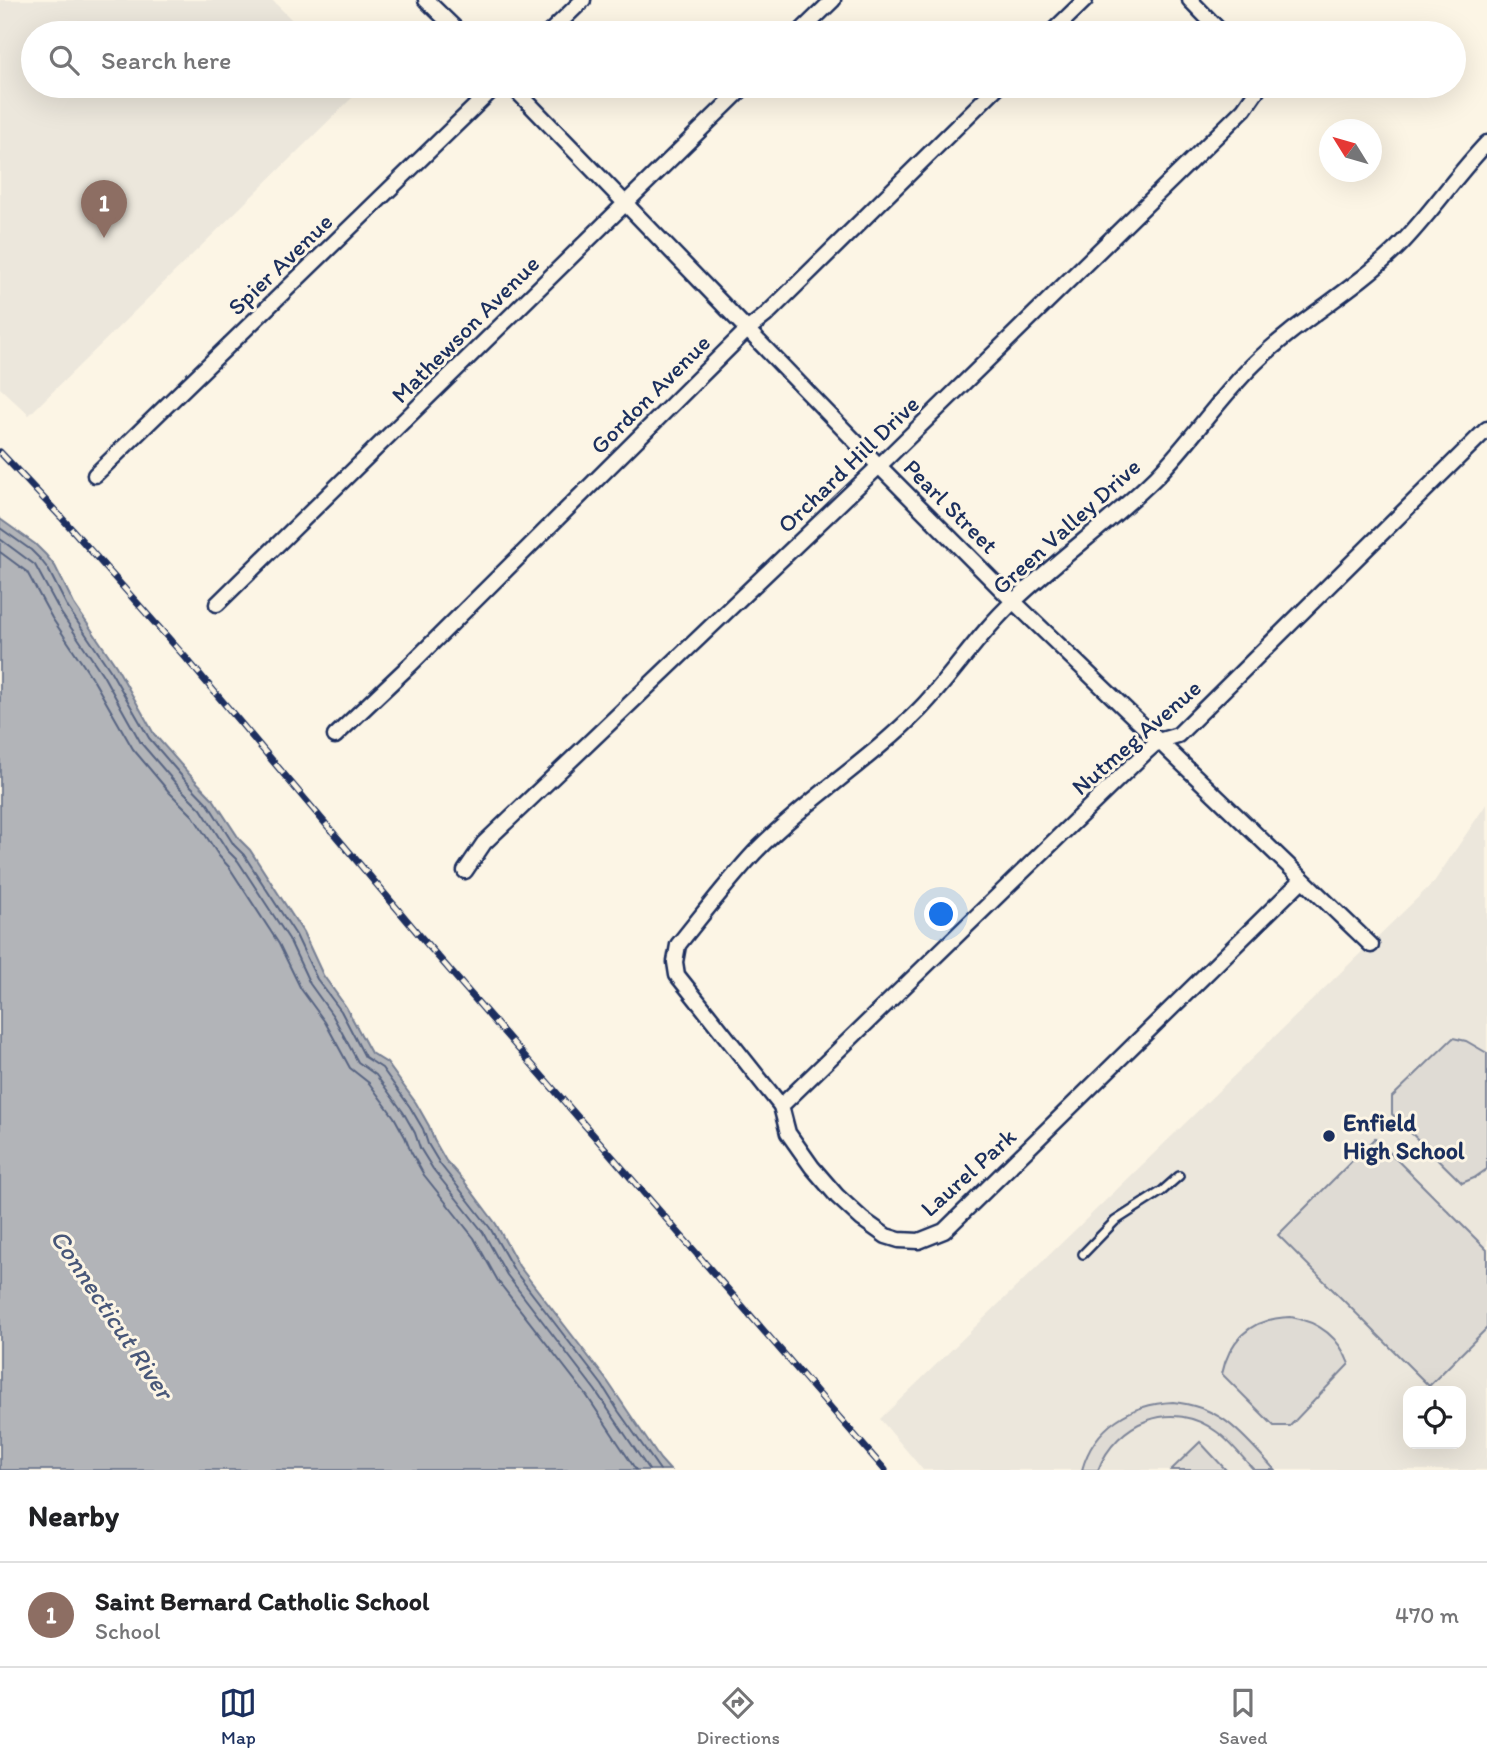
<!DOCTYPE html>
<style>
body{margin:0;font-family:Itim,sans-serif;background:#f6f6f6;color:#202124}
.controls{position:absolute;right:21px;bottom:21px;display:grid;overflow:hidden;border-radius:14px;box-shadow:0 7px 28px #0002}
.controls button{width:63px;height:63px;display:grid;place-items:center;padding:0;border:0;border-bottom:2px solid #e0e0e0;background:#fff;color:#202124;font:35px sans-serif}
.compass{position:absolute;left:1319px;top:119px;width:63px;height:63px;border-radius:50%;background:#fff;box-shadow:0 7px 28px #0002;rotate:307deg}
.you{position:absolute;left:942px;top:915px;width:24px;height:24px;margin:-18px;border:5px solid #fff;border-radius:50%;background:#1a73e8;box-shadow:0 0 0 10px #1a73e833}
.badge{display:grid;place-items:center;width:46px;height:46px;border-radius:50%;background:#1b2f5e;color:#fff;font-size:23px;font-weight:700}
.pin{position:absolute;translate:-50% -58px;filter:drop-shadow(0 2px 4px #0008)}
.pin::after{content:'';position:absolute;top:37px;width:24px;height:21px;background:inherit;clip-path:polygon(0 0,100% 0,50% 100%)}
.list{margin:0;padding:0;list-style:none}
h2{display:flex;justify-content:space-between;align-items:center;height:91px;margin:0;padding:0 28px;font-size:30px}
h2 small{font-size:23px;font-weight:400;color:#757577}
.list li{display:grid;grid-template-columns:46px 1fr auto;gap:21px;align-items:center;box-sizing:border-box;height:105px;padding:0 28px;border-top:2px solid #e0e0e0}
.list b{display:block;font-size:26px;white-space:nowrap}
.list p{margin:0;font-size:23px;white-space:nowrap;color:#757577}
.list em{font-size:23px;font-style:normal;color:#757577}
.icon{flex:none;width:38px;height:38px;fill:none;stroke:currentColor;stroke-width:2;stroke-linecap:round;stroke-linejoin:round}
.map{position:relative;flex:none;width:1487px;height:1470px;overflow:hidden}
.search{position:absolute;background:#fff;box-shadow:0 7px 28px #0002;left:21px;right:21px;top:21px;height:77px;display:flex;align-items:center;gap:18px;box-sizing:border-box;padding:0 24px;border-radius:38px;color:#757577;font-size:26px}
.sheet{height:196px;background:#fff}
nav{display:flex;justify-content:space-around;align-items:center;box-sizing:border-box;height:98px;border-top:2px solid #e0e0e0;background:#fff;font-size:19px;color:#757577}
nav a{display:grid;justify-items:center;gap:4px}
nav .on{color:#1b2f5e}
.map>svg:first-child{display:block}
.built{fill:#ece7dc;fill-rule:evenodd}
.green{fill:#dfdbd4;stroke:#7d8599;stroke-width:2}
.water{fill:#b2b4b8;stroke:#767f94;stroke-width:2}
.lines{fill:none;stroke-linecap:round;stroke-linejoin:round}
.shore{stroke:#576482;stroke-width:2}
.service-casing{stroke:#1b2f5e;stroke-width:12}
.minor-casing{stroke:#1b2f5e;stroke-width:19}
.service{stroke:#fcf5e5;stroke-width:7}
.minor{stroke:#fcf5e5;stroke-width:14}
.rail-casing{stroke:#1b2f5e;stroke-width:7}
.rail{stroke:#fcf5e5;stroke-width:4.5;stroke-dasharray:13;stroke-linecap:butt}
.poi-dot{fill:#1b2f5e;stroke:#fcf5e5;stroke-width:2.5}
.labels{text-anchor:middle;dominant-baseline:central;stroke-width:6;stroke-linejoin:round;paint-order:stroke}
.street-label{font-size:24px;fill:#1b2f5e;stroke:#fcf5e5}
.poi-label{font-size:24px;font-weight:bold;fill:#1b2f5e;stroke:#fcf5e5;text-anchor:start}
.water-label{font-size:26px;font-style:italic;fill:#485779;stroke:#fcf5e5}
</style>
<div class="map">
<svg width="1487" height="1470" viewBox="0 0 1487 1470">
<rect width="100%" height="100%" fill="#fcf5e5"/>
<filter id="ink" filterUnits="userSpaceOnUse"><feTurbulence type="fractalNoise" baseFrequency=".0143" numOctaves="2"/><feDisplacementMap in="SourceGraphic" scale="14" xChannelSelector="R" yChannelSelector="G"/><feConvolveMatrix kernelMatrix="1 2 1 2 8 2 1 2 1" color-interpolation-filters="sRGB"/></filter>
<g filter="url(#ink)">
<g class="built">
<path d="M0 0H272L305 33H33V86H357L361 89 29 415 0 388Z"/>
<path d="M1487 803V1470H923L880 1419 1434 882ZM1408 1391H1461V1444H1408Z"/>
</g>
<g class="green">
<path d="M1453 1038 1466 1041 1487 1053V1169L1474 1178 1462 1183 1392 1114V1097Z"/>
<path d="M1375 1138 1487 1250V1328L1429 1386 1278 1235Z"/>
<path d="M1291 1317C1320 1322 1339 1337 1349 1364L1290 1426H1274L1222 1374C1230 1337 1253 1318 1291 1317Z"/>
<path d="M1173 1402C1224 1407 1243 1436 1275 1470H1254C1242 1457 1231 1442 1217 1432 1172 1398 1117 1422 1098 1470H1082C1094 1426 1131 1404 1173 1402Z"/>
<path d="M1200 1442 1226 1470H1171Z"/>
</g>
<path class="water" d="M0 519 35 544 46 555 55 566 74 604 116 666 154 734 190 775 213 799 240 840 250 850 303 932 323 975 346 1007 371 1053 387 1063 416 1103 429 1126 434 1140 446 1161 463 1180 496 1224 519 1266 608 1382 660 1459 670 1470H0Z"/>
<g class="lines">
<g class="shore">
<path d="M0 528 31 550 41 560 48 569 68 608 110 670 149 738 185 780 208 804 234 845 244 855 296 935 317 979 341 1011 365 1057 382 1068 410 1107 423 1129 428 1144 440 1164 490 1228 514 1270 602 1385 619 1412 660 1470"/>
<path d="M0 539 35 565 61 613 103 675 141 743 178 786 201 809 227 850 238 861 289 939 310 984 333 1016 358 1062 376 1075 403 1112 415 1133 420 1148 433 1169 483 1232 507 1275 595 1390 649 1470"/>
<path d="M0 552 27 572 52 618 94 681 133 749 170 793 193 816 219 856 229 867 279 944 301 989 325 1022 350 1068 369 1083 394 1117 405 1137 411 1152 424 1175 474 1238 498 1281 587 1396 636 1470"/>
</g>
<g class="service-casing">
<path id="service" d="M1083 1254 1115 1221 1162 1191 1179 1176"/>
</g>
<g class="minor-casing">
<g id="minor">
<path d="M426 0 460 33"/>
<path d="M1190 0 1222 33"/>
<path d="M549 33 583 0"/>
<path d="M799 33 833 0"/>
<path d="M1051 33 1085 0"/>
<path d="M512 86 879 466 1013 601 1371 945"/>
<path d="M95 475 496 86"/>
<path d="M217 604 745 86"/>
<path d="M335 736 410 665 747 330 766 315 998 86"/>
<path d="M465 871 484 843 879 466 1244 109 1260 86"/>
<path d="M1302 880 944 1231 919 1241 899 1240 886 1236 862 1219 837 1196 812 1167 788 1133 781 1106 677 975 675 962 678 945C703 914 728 881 755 852 806 800 869 761 920 709 953 675 979 633 1014 601 1060 557 1112 521 1157 476 1192 440 1219 398 1255 363 1299 320 1353 291 1397 248 1430 215 1455 176 1487 143"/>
<path d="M781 1106 1147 751 1158 741 1178 735 1487 429"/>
</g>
</g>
<use href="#service" class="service"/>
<use href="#minor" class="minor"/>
<g class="rail-casing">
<path id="rail" d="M0 452 61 517 186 658 421 937 885 1470"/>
</g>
<use href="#rail" class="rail"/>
</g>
</g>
<circle class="poi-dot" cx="1329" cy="1136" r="7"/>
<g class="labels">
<g class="street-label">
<text transform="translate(280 264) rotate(-44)">Spier Avenue</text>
<text transform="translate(465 329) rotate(-45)">Mathewson Avenue</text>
<text transform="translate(650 394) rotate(-45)">Gordon Avenue</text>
<text transform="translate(848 464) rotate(-44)">Orchard Hill Drive</text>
<text transform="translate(951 506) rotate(45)">Pearl Street</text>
<text transform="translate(1066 526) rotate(-42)">Green Valley Drive</text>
<text transform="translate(1136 737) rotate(-41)">Nutmeg Avenue</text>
<text transform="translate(968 1172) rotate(-42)">Laurel Park</text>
</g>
<g class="poi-label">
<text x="1343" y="1122">Enfield<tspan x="1343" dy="28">High School</tspan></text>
</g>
<g class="water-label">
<text transform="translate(112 1314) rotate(56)">Connecticut River</text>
</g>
</g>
</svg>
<div class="controls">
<button><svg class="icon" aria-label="locate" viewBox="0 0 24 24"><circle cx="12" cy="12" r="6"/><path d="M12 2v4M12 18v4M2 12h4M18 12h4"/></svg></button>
</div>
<svg class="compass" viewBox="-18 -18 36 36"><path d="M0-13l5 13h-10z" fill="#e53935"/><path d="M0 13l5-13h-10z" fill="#757577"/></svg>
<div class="you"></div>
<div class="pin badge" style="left:104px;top:238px;background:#8d6e63">1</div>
<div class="search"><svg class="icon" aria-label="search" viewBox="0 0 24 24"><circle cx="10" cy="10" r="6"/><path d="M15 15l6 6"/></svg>Search here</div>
</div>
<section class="sheet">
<h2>Nearby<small></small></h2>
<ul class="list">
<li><span class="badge" style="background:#8d6e63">1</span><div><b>Saint Bernard Catholic School</b><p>School</p></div><em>470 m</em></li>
</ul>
</section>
<nav>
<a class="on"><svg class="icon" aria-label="map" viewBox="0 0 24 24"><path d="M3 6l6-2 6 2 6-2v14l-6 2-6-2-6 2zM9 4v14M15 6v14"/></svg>Map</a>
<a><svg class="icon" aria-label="directions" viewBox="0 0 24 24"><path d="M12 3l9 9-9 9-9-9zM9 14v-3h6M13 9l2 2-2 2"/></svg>Directions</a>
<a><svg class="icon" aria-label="saved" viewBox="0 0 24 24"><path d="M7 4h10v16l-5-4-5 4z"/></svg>Saved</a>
</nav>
